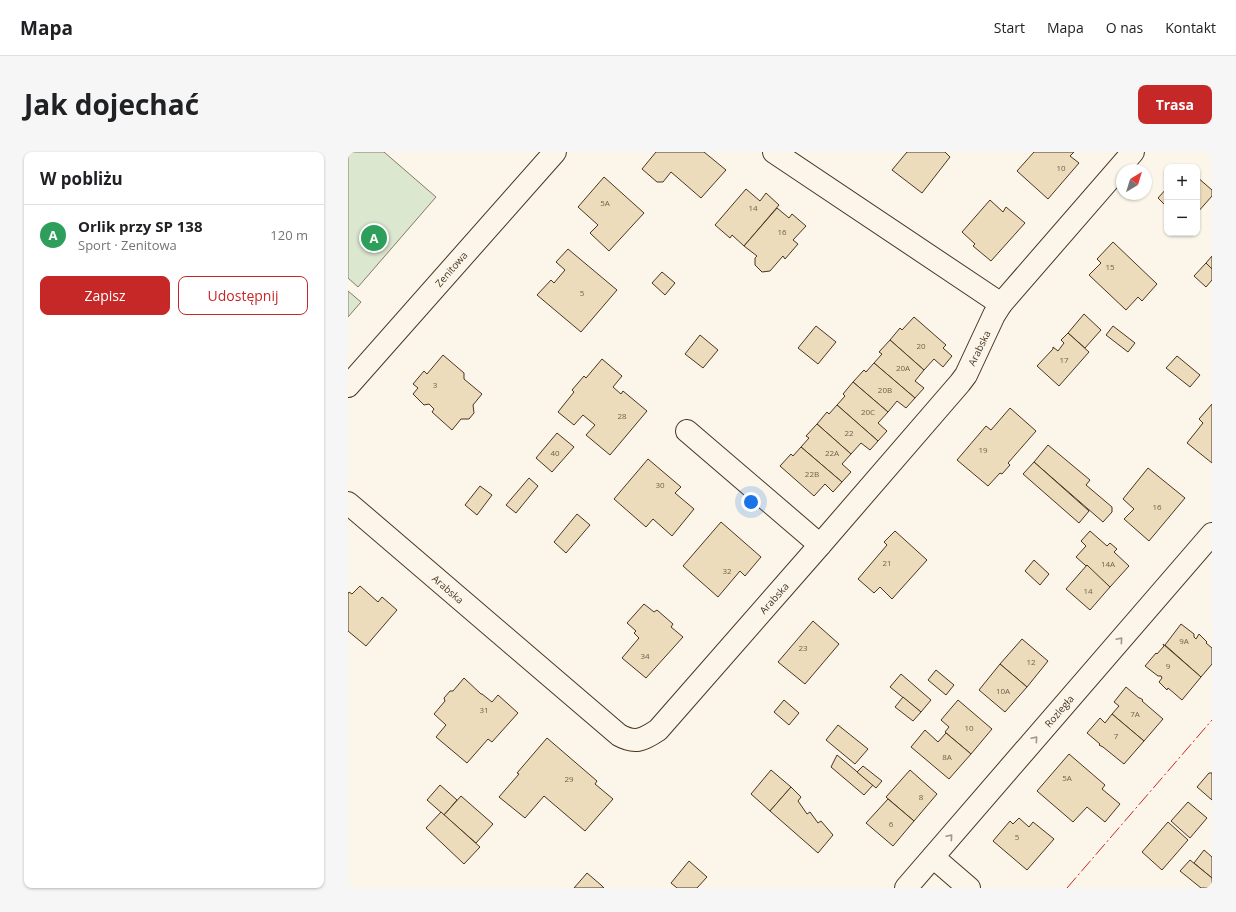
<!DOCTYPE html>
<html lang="pl">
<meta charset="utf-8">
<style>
body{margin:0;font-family:"Open Sans",sans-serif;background:#f6f6f6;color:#202124}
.controls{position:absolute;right:12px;top:12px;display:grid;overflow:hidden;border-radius:8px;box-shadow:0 1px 3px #0004}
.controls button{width:36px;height:36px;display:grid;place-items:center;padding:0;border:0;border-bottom:1px solid #e0e0e0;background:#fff;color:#202124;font:20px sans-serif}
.compass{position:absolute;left:768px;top:12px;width:36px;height:36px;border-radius:50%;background:#fff;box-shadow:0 1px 3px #0004;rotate:38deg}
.you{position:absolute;left:403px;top:350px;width:14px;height:14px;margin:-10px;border:3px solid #fff;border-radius:50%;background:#1a73e8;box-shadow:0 0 0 6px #1a73e833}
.badge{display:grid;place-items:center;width:26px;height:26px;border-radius:50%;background:#c62828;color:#fff;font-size:13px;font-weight:700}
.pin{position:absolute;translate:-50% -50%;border:2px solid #fff;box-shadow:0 1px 4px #0006}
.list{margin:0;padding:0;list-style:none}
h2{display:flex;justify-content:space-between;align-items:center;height:52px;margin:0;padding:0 16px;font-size:17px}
h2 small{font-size:13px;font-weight:400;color:#757577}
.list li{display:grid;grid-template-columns:26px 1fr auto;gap:12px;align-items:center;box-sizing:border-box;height:60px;padding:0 16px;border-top:1px solid #e0e0e0}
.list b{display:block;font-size:15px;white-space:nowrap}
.list p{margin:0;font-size:13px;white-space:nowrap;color:#757577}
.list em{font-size:13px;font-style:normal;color:#757577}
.actions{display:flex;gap:8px;padding:12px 16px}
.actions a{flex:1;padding:9px 0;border:1px solid #c62828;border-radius:8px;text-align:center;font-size:14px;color:#c62828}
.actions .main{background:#c62828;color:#fff}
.map{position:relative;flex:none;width:864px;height:736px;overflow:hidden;border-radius:8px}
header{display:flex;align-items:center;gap:24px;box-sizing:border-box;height:56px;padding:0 20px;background:#fff;border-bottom:1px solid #e0e0e0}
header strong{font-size:19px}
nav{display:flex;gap:22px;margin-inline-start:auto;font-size:14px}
.intro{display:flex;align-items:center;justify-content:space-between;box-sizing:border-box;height:96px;padding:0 24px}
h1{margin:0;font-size:28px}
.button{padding:10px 18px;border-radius:8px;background:#c62828;color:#fff;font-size:14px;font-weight:700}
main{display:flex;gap:24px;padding:0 24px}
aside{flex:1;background:#fff;border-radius:8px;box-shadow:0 1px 3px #0004}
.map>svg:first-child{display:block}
.green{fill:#dce7d0;stroke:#887966}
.building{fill:#ecdcbc;stroke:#4a3520}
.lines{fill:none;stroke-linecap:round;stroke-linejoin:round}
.street-casing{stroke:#4a3520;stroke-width:24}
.street{stroke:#fbf6e9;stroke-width:22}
.power{stroke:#c62828;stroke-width:1;stroke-dasharray:14 3 2 3;stroke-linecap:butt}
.oneway{stroke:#a29684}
.labels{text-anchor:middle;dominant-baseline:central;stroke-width:3;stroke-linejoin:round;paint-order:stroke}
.number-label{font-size:8px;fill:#725f47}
.street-label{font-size:10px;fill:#4a3520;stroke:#fbf6e9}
</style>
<header>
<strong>Mapa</strong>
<nav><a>Start</a><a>Mapa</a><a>O nas</a><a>Kontakt</a></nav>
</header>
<div class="intro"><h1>Jak dojechać</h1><a class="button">Trasa</a></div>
<main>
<aside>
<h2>W pobliżu<small></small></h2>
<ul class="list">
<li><span class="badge" style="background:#2e9e5b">A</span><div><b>Orlik przy SP 138</b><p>Sport · Zenitowa</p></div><em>120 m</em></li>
</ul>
<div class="actions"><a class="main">Zapisz</a><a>Udostępnij</a></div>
</aside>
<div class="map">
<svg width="864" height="736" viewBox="0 0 864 736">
<rect width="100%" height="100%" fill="#fbf6e9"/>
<g class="green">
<path d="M0 0H36L88 45 10 135 0 126Z"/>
<path d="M0 139 13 150 0 165Z"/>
</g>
<g class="building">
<path d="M308 0H356L378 18 353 46 323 20 315 30H309L294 17Z"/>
<path d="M559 0H597L602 5 574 41 544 18Z"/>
<path d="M686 0H726L722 4 731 11 700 47 669 19Z"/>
<path d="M256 25 296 61 261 99 242 81 250 73 230 55Z"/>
<path d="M849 25 864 38V44L849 61Z"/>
<path d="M819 36V55L810 46Z"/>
<path d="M398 37 412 49 418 41 431 53 396 94 384 83 382 86 367 73Z"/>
<path d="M642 48 655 60 658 55 677 71 643 109 625 94 627 92 614 80Z"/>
<path d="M429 56 441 66 444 62 458 74 445 88 450 92 437 107 435 104 422 119 414 120 407 113V106L409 104 396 94Z"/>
<path d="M765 90 809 132 794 149 790 145 778 158 741 123 753 111 749 107Z"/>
<path d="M220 97 269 138 233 180 189 143 203 128 206 131 217 118 208 110Z"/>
<path d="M864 104V117L858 111Z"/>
<path d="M858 111 864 117V128L858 135 846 124Z"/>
<path d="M314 120 327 131 317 143 304 131Z"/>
<path d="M736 162 753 178 737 196 720 181Z"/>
<path d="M566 165 598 193 595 196 604 204 595 215 586 207 576 218 542 188 552 176 554 178Z"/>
<path d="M468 174 488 190 470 212 450 196Z"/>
<path d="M765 174 787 191 780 200 758 183Z"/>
<path d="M720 181 741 200 711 234 689 214 705 197V195L710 199 716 191 713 188Z"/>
<path d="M352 183 370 198 355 216 337 202Z"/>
<path d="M542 188 576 218 567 229 576 236 567 246 526 211 534 202 531 200Z"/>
<path d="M95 203 116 221V227L134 242 125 253 126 261 121 267H113L104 278 84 260 86 257 81 252 76 253 65 242 70 236 65 232 76 219 79 222Z"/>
<path d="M829 204 852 223 842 235 818 216Z"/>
<path d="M254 207 274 224 265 235 273 242 275 239 299 259 262 303 238 283 247 273 235 263 226 273 210 260 226 240 224 238 236 224 238 226Z"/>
<path d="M526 211 567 246 558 256 549 249 540 260 505 230 516 218 518 220Z"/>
<path d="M505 230 540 260 530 271 539 279 530 289 489 253 497 244 495 242Z"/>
<path d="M864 252V311L839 291 855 271 851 267Z"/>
<path d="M489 253 530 289 522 298 513 291 503 302 469 272 479 260 481 262Z"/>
<path d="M662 256 688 279 660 311 662 313 654 322 652 321 640 334 609 308 638 274 643 278Z"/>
<path d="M469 272 503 302 494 312 503 320 494 330 453 295 461 286 458 284Z"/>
<path d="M209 281 226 295 204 320 188 306Z"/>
<path d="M700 293 742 328 738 333 764 355V360L755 370 686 310Z"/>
<path d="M453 295 494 330 485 340 477 332 466 344 432 314 443 302 445 304Z"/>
<path d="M300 307 333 335 327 341 346 357 324 384 305 367 298 375 266 347Z"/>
<path d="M686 310 741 359 731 371 675 322Z"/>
<path d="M800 316 837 346 801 389 776 367 786 357 775 347Z"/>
<path d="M181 326 190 334 168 361 158 353Z"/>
<path d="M132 334 144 343 129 363 117 353Z"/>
<path d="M229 362 242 373 218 401 206 390Z"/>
<path d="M373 370 413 405 397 424 392 419 370 445 335 414Z"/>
<path d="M547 379 579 408 544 447 532 435 526 441 510 427 539 393 536 390Z"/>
<path d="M742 379 759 394 762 391 769 397 766 400 781 414 762 435 728 405 738 394 733 389Z"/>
<path d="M686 408 701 422 692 433 677 419Z"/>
<path d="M739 413 762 435 742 458 718 437Z"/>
<path d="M12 434 30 450 34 445 49 458 18 494 0 479V442L1 440 4 442Z"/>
<path d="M296 452 306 460 309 458 325 472 323 475 335 485 298 526 274 506 291 486 286 481 288 479 279 471Z"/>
<path d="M465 469 491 492 457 532 430 510Z"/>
<path d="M833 472 846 482V485L848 487 851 482 859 490 858 491 864 496V512L853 525 817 493Z"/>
<path d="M674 487 700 509 679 535 652 512Z"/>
<path d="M815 492 853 525 834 548 820 536 819 538 811 530 814 526 813 524H810L797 514 808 501 809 502 816 494Z"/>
<path d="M652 512 679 535 657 560 631 538Z"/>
<path d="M588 518 606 533 598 543 580 528Z"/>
<path d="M553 522 583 548 573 560 542 535Z"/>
<path d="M116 526 133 542H134L144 550 150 543 170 561 144 590 140 587 119 611 88 585 98 573 86 562 97 549 96 546 102 539H105Z"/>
<path d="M778 535 791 546H792L795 548 794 549 815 567 796 589 764 562 771 554 766 550Z"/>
<path d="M555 545 573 560 565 569 547 555Z"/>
<path d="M436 548 451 561 441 573 426 560Z"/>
<path d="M610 548 644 577 623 602 597 580 601 575 593 568Z"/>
<path d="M764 562 796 589 776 612 755 595 751 593 752 592 739 581 752 566 757 571Z"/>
<path d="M490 573 520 597 507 612 478 588Z"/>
<path d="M577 578 590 590 598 581 623 602 601 627 563 595Z"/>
<path d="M199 586 249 629 247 632 265 647 237 679 196 644 177 666 151 645 171 622 169 621Z"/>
<path d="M721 602 757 633 754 637 772 652 757 670 739 655 725 670 689 639Z"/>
<path d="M489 603 525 633 516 643 483 615Z"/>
<path d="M515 614 534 629 528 636 509 620Z"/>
<path d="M423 618 443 635 422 659 403 642Z"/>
<path d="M562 618 589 642 566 669 538 645Z"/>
<path d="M861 621H864V648L849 635Z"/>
<path d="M92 633 109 648 96 663 79 648Z"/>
<path d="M443 635 453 645 450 649 459 662 462 660 470 671 473 669 485 683 470 701 422 659Z"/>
<path d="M113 644 145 672 128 691 96 663Z"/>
<path d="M540 647 566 669 545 694 518 671Z"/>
<path d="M840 650 859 666 842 686 823 669Z"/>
<path d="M93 660 132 695 116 712 78 676Z"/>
<path d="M671 666 681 675 685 670 706 687 679 718 645 689 662 669 665 672Z"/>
<path d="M820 670 840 688 814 718 794 700Z"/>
<path d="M856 698 864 705V726L846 711Z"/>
<path d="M842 708 864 726V736H853L832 719Z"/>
<path d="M341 709 359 725 349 736H329L323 731Z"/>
<path d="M239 721 253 733 256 736H226Z"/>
</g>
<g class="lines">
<g class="street-casing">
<g id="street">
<path d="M426 0 653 152"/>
<path d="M0 234 207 0"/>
<path d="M339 279 472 393"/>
<path d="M0 351 271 583C287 592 295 588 310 578L472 393 612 231 618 223 646 163 653 152 785 0"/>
<path d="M585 705 621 736"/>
<path d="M558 736 864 382"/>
</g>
</g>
<use href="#street" class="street"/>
<path class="power" d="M719 736 864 568"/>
</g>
<defs><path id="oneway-chevron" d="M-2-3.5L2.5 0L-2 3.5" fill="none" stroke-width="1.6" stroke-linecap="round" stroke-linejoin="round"/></defs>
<g class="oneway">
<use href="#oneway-chevron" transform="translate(772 488) rotate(-49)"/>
<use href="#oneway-chevron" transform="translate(687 587) rotate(-49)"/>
<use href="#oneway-chevron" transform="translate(602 685) rotate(-49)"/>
</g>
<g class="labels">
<g class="number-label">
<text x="713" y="15">10</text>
<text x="257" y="50">5A</text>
<text x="405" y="55">14</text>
<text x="434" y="79">16</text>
<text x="762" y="114">15</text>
<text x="234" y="140">5</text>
<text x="573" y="193">20</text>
<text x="716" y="207">17</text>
<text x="555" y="215">20A</text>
<text x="87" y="232">3</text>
<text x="537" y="237">20B</text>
<text x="520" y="259">20C</text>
<text x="274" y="263">28</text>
<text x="501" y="280">22</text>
<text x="635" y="297">19</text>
<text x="207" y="300">40</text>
<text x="484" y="300">22A</text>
<text x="464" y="321">22B</text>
<text x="312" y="332">30</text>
<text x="809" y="354">16</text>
<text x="539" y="410">21</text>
<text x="760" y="411">14A</text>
<text x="379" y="418">32</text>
<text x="740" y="438">14</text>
<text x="836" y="488">9A</text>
<text x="455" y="495">23</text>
<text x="297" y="503">34</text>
<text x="683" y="509">12</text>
<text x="820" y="513">9</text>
<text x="655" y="538">10A</text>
<text x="136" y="557">31</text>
<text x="787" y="561">7A</text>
<text x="621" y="575">10</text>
<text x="768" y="583">7</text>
<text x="599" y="604">8A</text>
<text x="719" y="625">5A</text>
<text x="221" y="626">29</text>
<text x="573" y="644">8</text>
<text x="543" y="671">6</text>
<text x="669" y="684">5</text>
</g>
<g class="street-label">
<text transform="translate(103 117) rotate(-49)">Zenitowa</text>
<text transform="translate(631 196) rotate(-64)">Arabska</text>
<text transform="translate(100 437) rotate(41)">Arabska</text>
<text transform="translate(426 446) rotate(-48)">Arabska</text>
<text transform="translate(711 559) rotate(-49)">Rozległa</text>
</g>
</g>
</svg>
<div class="controls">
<button>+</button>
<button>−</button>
</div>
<svg class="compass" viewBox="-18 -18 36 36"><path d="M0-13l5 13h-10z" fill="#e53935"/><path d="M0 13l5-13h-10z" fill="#757577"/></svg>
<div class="you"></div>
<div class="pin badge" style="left:26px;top:86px;background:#2e9e5b">A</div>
</div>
</main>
